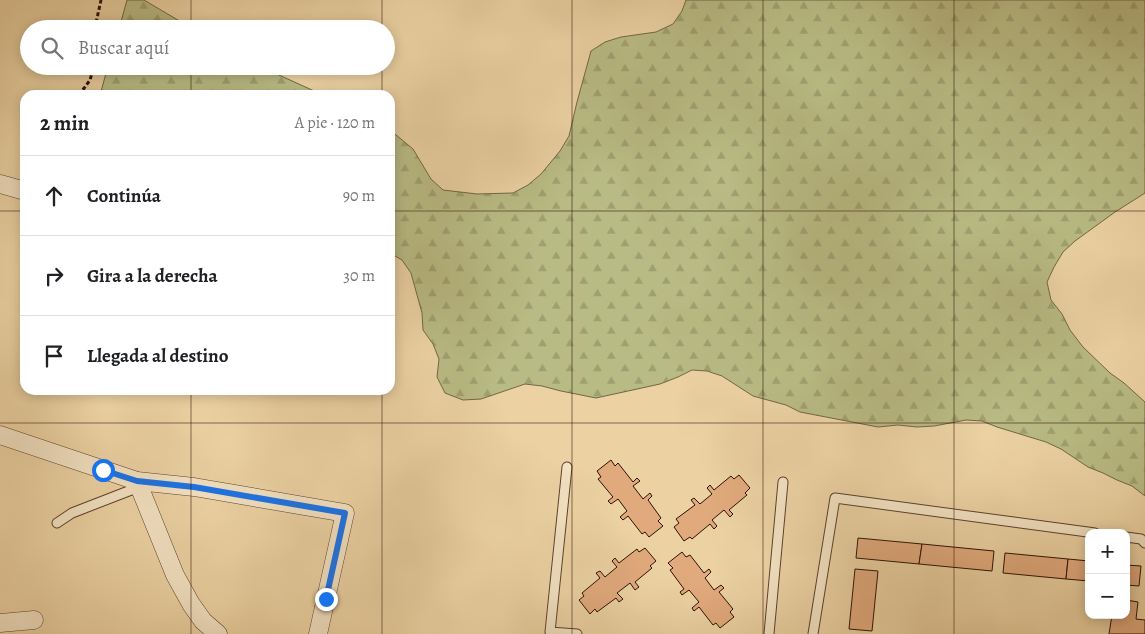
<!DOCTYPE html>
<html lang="es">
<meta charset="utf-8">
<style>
body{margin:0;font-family:Alegreya,serif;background:#f2f2f2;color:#202124}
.controls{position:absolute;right:15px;bottom:15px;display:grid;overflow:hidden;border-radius:10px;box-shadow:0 2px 12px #0003}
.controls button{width:45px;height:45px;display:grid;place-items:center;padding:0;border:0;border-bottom:1px solid #e0e0e0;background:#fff;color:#202124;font:25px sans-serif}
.stop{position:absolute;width:15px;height:15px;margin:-11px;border:4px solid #1a73e8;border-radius:50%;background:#fff}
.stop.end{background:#1a73e8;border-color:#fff;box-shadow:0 1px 5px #0008}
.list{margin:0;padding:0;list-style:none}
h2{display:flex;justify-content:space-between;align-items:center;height:65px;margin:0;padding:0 20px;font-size:21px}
h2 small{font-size:16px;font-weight:400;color:#757577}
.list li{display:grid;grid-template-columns:32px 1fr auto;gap:15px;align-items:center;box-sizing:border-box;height:80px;padding:0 20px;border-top:1px solid #e0e0e0}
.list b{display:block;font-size:19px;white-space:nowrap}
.list em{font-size:16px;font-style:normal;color:#757577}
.icon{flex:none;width:28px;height:28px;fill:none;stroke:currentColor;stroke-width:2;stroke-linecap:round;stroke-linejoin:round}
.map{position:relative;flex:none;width:1145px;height:634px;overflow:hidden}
.search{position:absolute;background:#fff;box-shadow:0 2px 12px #0003;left:20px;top:20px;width:375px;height:55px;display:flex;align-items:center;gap:12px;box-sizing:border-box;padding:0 18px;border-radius:28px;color:#757577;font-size:19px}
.panel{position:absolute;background:#fff;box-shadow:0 2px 12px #0003;left:20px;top:90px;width:375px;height:305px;border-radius:15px}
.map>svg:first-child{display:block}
.forest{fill:url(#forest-firs);stroke:#736644}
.building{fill:#e1aa7d;stroke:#2d1003}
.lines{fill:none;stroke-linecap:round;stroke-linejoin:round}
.service-casing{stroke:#5d402b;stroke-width:11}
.minor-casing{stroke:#5d402b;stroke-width:19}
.path{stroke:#2d1003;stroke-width:3;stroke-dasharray:4 2.5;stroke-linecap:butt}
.service{stroke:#f3e2c3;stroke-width:9}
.minor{stroke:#f3e2c3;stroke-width:18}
.route{stroke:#1a73e8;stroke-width:6}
.grid{fill:none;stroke:#2d1003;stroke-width:1;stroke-opacity:0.55}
</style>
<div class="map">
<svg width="1145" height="634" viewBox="0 0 1145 634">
<defs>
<pattern id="forest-firs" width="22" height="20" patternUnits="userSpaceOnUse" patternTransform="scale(1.25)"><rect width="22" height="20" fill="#b9bb84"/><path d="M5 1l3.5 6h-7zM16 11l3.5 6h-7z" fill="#9fa070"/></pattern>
</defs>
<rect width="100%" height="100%" fill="#ecd2a3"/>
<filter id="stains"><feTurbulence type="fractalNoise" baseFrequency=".004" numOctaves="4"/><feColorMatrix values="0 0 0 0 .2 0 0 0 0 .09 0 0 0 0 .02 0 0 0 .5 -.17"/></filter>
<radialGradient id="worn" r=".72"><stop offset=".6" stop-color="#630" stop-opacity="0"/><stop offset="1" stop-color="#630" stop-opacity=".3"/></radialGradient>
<g class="forest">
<path d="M127 0H144L193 29H119Z"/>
<path d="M686 0H1145V193L1115 212 1075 241 1063 252 1054 267 1047 282 1051 300 1062 314 1070 330 1083 347 1110 373 1124 383 1145 402V496L1132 486 1117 480 1103 473 1088 467 1061 449 1046 442 997 427 982 421 966 420 934 426 917 427 898 425 878 427 800 412 786 405 753 396 722 376 707 371 692 370 678 377 660 384 596 398 561 391 542 386 525 384 481 399 463 400 445 393 437 377 439 359 433 344 423 330 422 313 411 273 402 260 390 253V130L413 149 431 179 443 190 477 194 513 193 528 185 541 174 560 151 569 136 577 102 591 51 605 42 621 37 656 32 673 24 682 11Z"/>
<path d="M108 66H259L323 95H100Z"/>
</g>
<g class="building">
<path d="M611 460 615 466 618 463 633 482 637 478 640 481 633 486 643 499 650 493 652 496 648 500 661 518 658 521 663 526 649 537 645 532 642 534 628 516 623 520 620 517 627 511 618 499 611 504 608 501 613 497 598 479 601 477 597 471Z"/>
<path d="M739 475 750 488 745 493 747 495 729 510 733 514 730 517 724 510 712 520 717 526 714 529 710 524 692 539 690 537 684 541 674 527 679 523 676 519 695 505 691 500 694 498 700 504 712 494 707 488 710 485 714 490 731 476 734 479Z"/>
<path d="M858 538 922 544 919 564 856 558Z"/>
<path d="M922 544 994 551 992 571 919 564Z"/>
<path d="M645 548 656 561 650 566 652 568 635 582 639 587 635 590 630 583 617 593 623 599 619 602 616 598 597 612 595 609 590 614 579 600 584 596 582 593 600 578 596 573 600 571 605 577 617 567 612 561 615 558 619 563 637 549 639 552Z"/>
<path d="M682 552 686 557 690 555 704 573 709 569 711 572 705 578 714 590 721 585 724 588 719 592 733 609 730 612 734 617 720 628 716 623 713 625 699 607 694 611 692 608 699 602 689 590 682 595 680 592 684 589 670 570 673 568 668 563Z"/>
<path d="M1005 553 1068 559 1066 579 1003 573Z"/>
<path d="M1068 559 1089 561V581L1066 579Z"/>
<path d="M1126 565 1141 566 1139 586 1126 585Z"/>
<path d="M855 569 878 571 872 631 849 629Z"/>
<path d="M1126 600 1138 602 1136 619 1145 620V634H1109L1112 615H1126Z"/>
</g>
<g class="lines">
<g class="service-casing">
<g id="service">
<path d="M567 467 550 632 577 634"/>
<path d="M57 523 72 513 139 487"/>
<path d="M1126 537 1141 539 1145 543"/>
<path d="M769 634 783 482"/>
<path d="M813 634 835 498 1095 533"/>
</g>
</g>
<g class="minor-casing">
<g id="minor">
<path d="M0 184 25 191"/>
<path d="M0 435 137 481 194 487 345 513 318 634"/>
<path d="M137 481 175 575 191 604 203 621 218 634"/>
<path d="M0 623 34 620"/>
</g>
</g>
<g class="path">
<path d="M96 29V23L101 0"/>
<path d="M79 95 90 80 94 66"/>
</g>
<use href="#service" class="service"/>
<use href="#minor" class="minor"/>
</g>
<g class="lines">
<path class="route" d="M103 470 137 481 194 487 345 513 326 599"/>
</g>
<path class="grid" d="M191 0V29M382 0V29M572 0V634M763 0V634M954 0V634M191 66V95M382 66V95M0 211H25M390 211H1145M191 390V634M382 390V634M0 423H1145"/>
<rect width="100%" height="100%" filter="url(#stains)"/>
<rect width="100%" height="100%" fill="url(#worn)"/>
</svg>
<div class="controls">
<button>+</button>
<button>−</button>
</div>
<div class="stop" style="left:103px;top:470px"></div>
<div class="stop end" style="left:326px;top:599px"></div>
<div class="search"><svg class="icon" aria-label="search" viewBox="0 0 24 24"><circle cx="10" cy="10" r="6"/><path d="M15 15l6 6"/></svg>Buscar aquí</div>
<section class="panel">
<h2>2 min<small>A pie · 120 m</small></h2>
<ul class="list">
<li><svg class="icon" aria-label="ahead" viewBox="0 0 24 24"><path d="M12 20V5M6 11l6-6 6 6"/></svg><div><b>Continúa</b></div><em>90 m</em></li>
<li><svg class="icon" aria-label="right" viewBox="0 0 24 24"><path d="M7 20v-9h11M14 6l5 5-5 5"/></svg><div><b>Gira a la derecha</b></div><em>30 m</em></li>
<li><svg class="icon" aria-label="arrive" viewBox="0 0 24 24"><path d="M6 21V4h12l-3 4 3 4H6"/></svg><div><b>Llegada al destino</b></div></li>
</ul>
</section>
</div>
